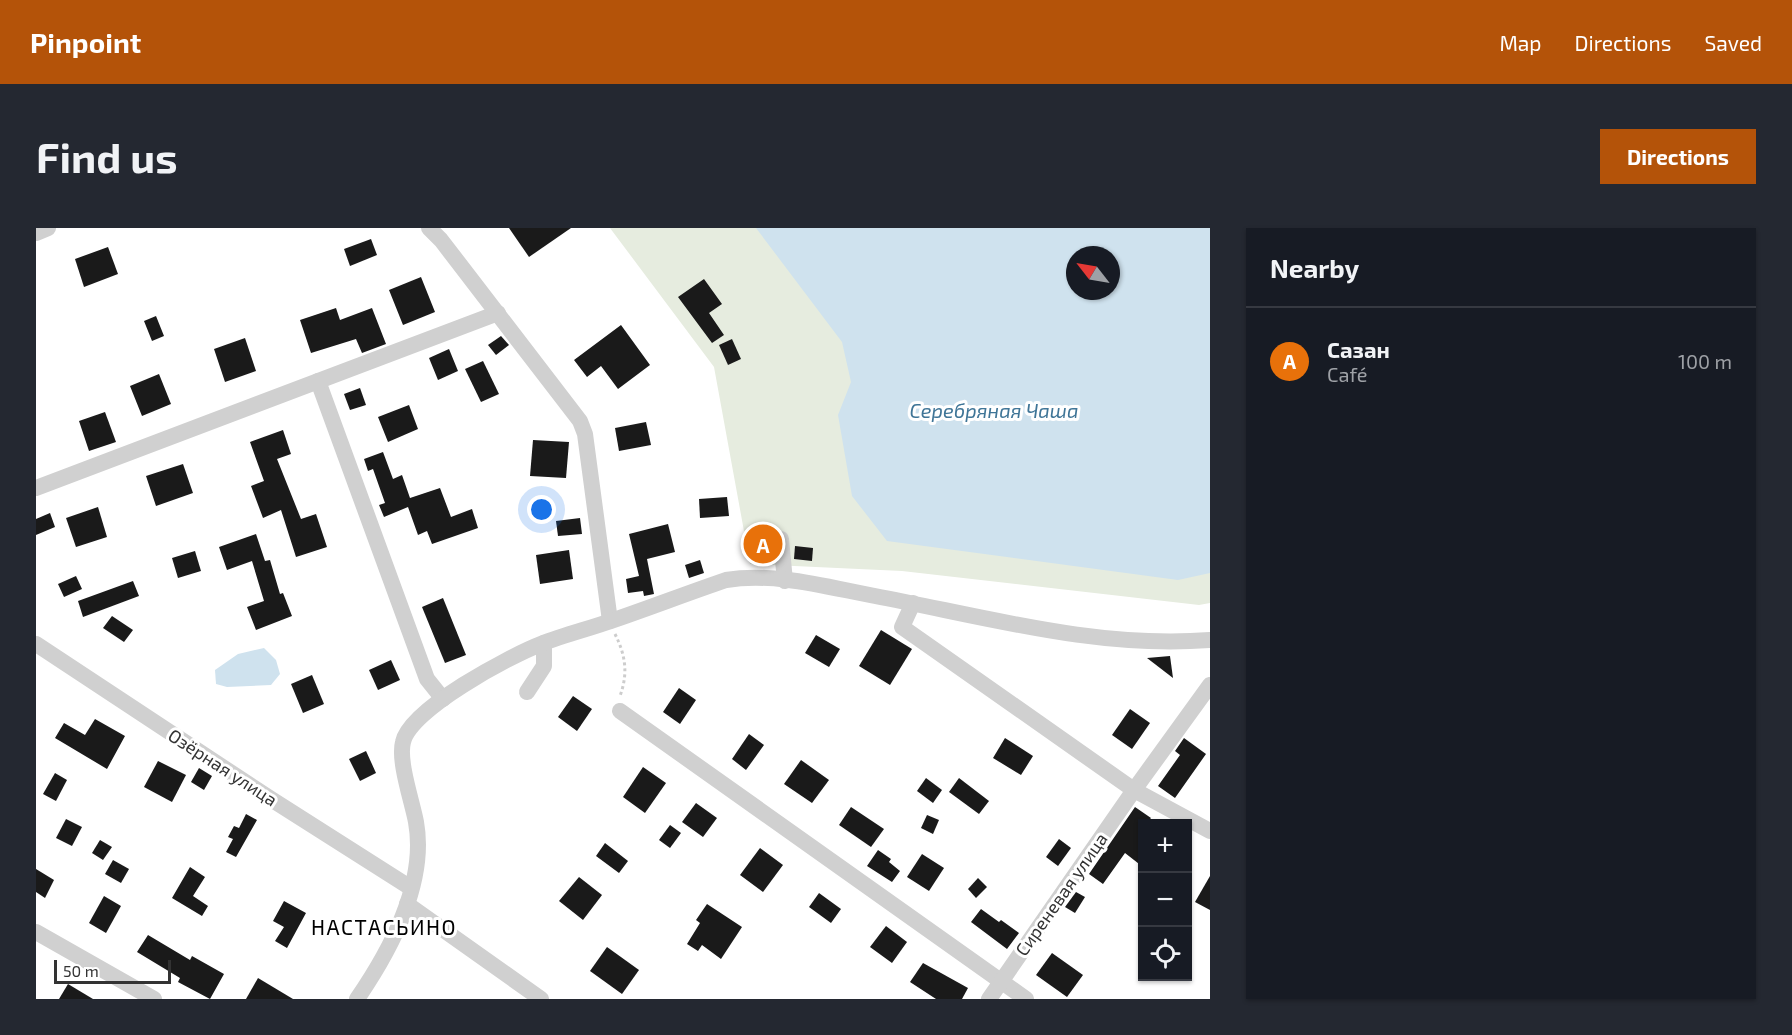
<!DOCTYPE html>
<meta charset="utf-8">
<style>
body{margin:0;font-family:"Exo 2",sans-serif;background:#242831;color:#f1f3f6}
.controls{position:absolute;right:18px;bottom:18px;display:grid;overflow:hidden;border-radius:0px;box-shadow:0 2px 4px #0004}
.controls button{width:54px;height:54px;display:grid;place-items:center;padding:0;border:0;border-bottom:2px solid #363941;background:#171b24;color:#f1f3f6;font:30px sans-serif}
.compass{position:absolute;left:1030px;top:18px;width:54px;height:54px;border-radius:50%;background:#171b24;box-shadow:0 2px 4px #0004;rotate:301deg}
.scale{position:absolute;left:18px;bottom:15px;width:117px;box-sizing:border-box;padding-left:6px;border:3px solid #333;border-top:0;font-size:16px;line-height:21px;white-space:nowrap;color:#333;-webkit-text-stroke:4px #fff;paint-order:stroke}
.you{position:absolute;left:506px;top:282px;width:21px;height:21px;margin:-15px;border:4px solid #fff;border-radius:50%;background:#1a73e8;box-shadow:0 0 0 9px #1a73e833}
.badge{display:grid;place-items:center;width:39px;height:39px;border-radius:50%;background:#b45309;color:#fff;font-size:20px;font-weight:700}
.pin{position:absolute;translate:-50% -50%;border:3px solid #fff;box-shadow:0 2px 6px #0006}
.list{margin:0;padding:0;list-style:none}
h2{display:flex;justify-content:space-between;align-items:center;height:78px;margin:0;padding:0 24px;font-size:26px}
h2 small{font-size:20px;font-weight:400;color:#9ea1a6}
.list li{display:grid;grid-template-columns:39px 1fr auto;gap:18px;align-items:center;box-sizing:border-box;height:108px;padding:0 24px;border-top:2px solid #363941}
.list b{display:block;font-size:22px;white-space:nowrap}
.list p{margin:0;font-size:20px;white-space:nowrap;color:#9ea1a6}
.list em{font-size:20px;font-style:normal;color:#9ea1a6}
.icon{flex:none;width:33px;height:33px;fill:none;stroke:currentColor;stroke-width:2;stroke-linecap:round;stroke-linejoin:round}
.map{position:relative;flex:none;width:1174px;height:771px;overflow:hidden;border-radius:0px}
header{display:flex;align-items:center;gap:36px;box-sizing:border-box;height:84px;padding:0 30px;background:#b45309;color:#fff}
header strong{font-size:28px}
nav{display:flex;gap:33px;margin-inline-start:auto;font-size:21px}
.intro{display:flex;align-items:center;justify-content:space-between;box-sizing:border-box;height:144px;padding:0 36px}
h1{margin:0;font-size:42px}
.button{padding:15px 27px;border-radius:0px;background:#b45309;color:#fff;font-size:21px;font-weight:700}
main{display:flex;gap:36px;padding:0 36px}
aside{flex:1;background:#171b24;border-radius:0px;box-shadow:0 2px 4px #0004}
.map>svg:first-child{display:block}
.green{fill:#e6ecdf;fill-rule:evenodd}
.water{fill:#cfe2ee;fill-rule:evenodd}
.building{fill:#1a1a1a}
.lines{fill:none;stroke-linecap:round;stroke-linejoin:round}
.path{stroke:#cdcdcd;stroke-width:3;stroke-dasharray:3 3;stroke-linecap:butt}
.minor{stroke:#d0d0d0;stroke-width:16}
.labels{text-anchor:middle;dominant-baseline:central;stroke-width:6;stroke-linejoin:round;paint-order:stroke}
.street-label{font-size:18px;fill:#333;stroke:#fff}
.water-label{font-size:20px;font-style:italic;fill:#3f7597;stroke:#fff}
.quarter-label{font-size:21px;letter-spacing:1.5px;fill:#000;stroke:#fff}
</style>
<header>
<strong>Pinpoint</strong>
<nav><a>Map</a><a>Directions</a><a>Saved</a></nav>
</header>
<div class="intro"><h1>Find us</h1><a class="button">Directions</a></div>
<main>
<div class="map">
<svg width="1174" height="771" viewBox="0 0 1174 771">
<rect width="100%" height="100%" fill="#fff"/>
<path class="green" d="M574 0H1174V375L1163 377 866 343 714 336 678 139ZM1039 27H1075V63H1039Z"/>
<g class="water">
<path d="M720 0H1174V345L1142 352 851 313 816 268 802 187 815 154 806 114ZM1039 27H1075V63H1039Z"/>
<path d="M228 420 240 432 244 446 235 457 191 459 180 456 179 442 202 426Z"/>
</g>
<g class="building">
<path d="M473 0H535L493 29Z"/>
<path d="M335 11 341 27 314 38 308 21Z"/>
<path d="M72 19 82 46 48 59 39 31Z"/>
<path d="M385 49 399 84 367 97 353 62Z"/>
<path d="M668 51 686 76 673 85 688 107 676 115 642 69Z"/>
<path d="M300 80 304 92 336 80 350 116 326 125 320 111 275 125 264 92Z"/>
<path d="M120 88 128 108 116 113 108 93Z"/>
<path d="M585 97 614 137 582 161 565 138 551 149 538 132Z"/>
<path d="M465 108 473 117 460 127 452 117Z"/>
<path d="M209 110 220 143 189 154 178 121Z"/>
<path d="M696 111 705 131 692 137 683 117Z"/>
<path d="M413 121 422 143 402 152 393 130Z"/>
<path d="M447 133 463 166 445 174 429 141Z"/>
<path d="M123 146 135 176 106 188 94 158Z"/>
<path d="M324 160 330 177 314 182 308 166Z"/>
<path d="M373 177 382 201 352 214 342 189Z"/>
<path d="M69 184 80 214 53 223 43 193Z"/>
<path d="M610 194 615 217 583 223 579 200Z"/>
<path d="M247 202 255 226 241 231 265 291 280 286 291 319 260 329 245 282 227 290 215 258 228 253 214 214Z"/>
<path d="M497 212 533 214 530 250 494 248Z"/>
<path d="M347 224 357 251 366 247 374 270 404 260 415 289 436 281 442 300 396 316 391 303 382 307 372 279 348 289 343 277 349 275 337 241 332 243 328 231Z"/>
<path d="M147 236 157 265 120 278 110 248Z"/>
<path d="M691 269 693 288 664 290 663 271Z"/>
<path d="M62 279 71 309 40 319 30 290Z"/>
<path d="M14 285 19 299 0 307V291Z"/>
<path d="M544 290 546 306 522 308 520 293Z"/>
<path d="M632 296 639 324 611 331 618 366 608 368 607 363 592 365 590 351 603 348 593 306Z"/>
<path d="M734 303 736 330 719 333 713 307Z"/>
<path d="M220 306 229 333 234 332 244 366 247 365 256 388 220 402 211 379 228 373 216 333 191 342 183 319Z"/>
<path d="M759 318 777 320 776 333 758 331Z"/>
<path d="M533 322 537 351 504 356 500 327Z"/>
<path d="M159 323 165 343 142 350 136 330Z"/>
<path d="M664 332 668 345 653 350 649 337Z"/>
<path d="M40 348 46 361 28 369 22 356Z"/>
<path d="M97 353 103 368 47 389 42 373Z"/>
<path d="M407 370 430 427 409 435 386 379Z"/>
<path d="M76 388 97 402 88 414 67 400Z"/>
<path d="M845 402 876 421 854 457 823 438Z"/>
<path d="M780 407 804 421 793 439 769 425Z"/>
<path d="M1134 428 1137 450 1111 430Z"/>
<path d="M355 432 364 452 342 462 333 442Z"/>
<path d="M276 447 288 476 267 485 255 456Z"/>
<path d="M643 460 660 472 644 496 627 484Z"/>
<path d="M537 468 556 481 541 503 522 489Z"/>
<path d="M1094 481 1114 495 1096 521 1076 507Z"/>
<path d="M59 491 89 508 71 541 19 510 28 495 49 507Z"/>
<path d="M713 506 728 517 710 542 696 531Z"/>
<path d="M969 510 997 528 985 547 957 530Z"/>
<path d="M1148 510 1170 526 1139 570 1122 558 1144 527 1139 523Z"/>
<path d="M330 523 340 545 324 553 313 531Z"/>
<path d="M765 532 793 552 776 575 748 556Z"/>
<path d="M122 533 150 547 136 574 108 559Z"/>
<path d="M607 539 630 555 609 585 587 569Z"/>
<path d="M163 540 176 548 168 562 155 554Z"/>
<path d="M19 545 31 552 20 573 7 566Z"/>
<path d="M890 550 906 562 897 575 881 563Z"/>
<path d="M923 550 953 573 943 586 913 564Z"/>
<path d="M660 575 681 590 667 609 646 594Z"/>
<path d="M815 579 848 601 835 619 803 597Z"/>
<path d="M1099 579 1115 590 1110 596H1107V639L1089 625 1067 656 1053 646Z"/>
<path d="M210 586 221 592 200 629 190 624 197 611 192 609 198 598 203 600Z"/>
<path d="M891 587 903 592 897 606 885 600Z"/>
<path d="M30 591 46 599 36 618 20 610Z"/>
<path d="M634 597 645 605 634 620 623 612Z"/>
<path d="M1023 611 1035 620 1022 638 1010 629Z"/>
<path d="M64 612 76 619 67 632 56 625Z"/>
<path d="M569 615 592 633 583 645 560 628Z"/>
<path d="M724 620 747 637 727 664 704 647Z"/>
<path d="M842 622 855 631 853 634 864 643 856 654 831 638Z"/>
<path d="M886 626 908 640 893 663 871 649Z"/>
<path d="M77 632 93 641 85 655 69 646Z"/>
<path d="M154 639 169 649 157 668 172 678 166 688 136 670Z"/>
<path d="M0 641 18 652 9 670 0 664Z"/>
<path d="M1174 648V682L1159 674Z"/>
<path d="M543 649 566 667 547 692 523 673Z"/>
<path d="M942 650 951 659 940 670 932 661Z"/>
<path d="M1040 664 1049 669 1039 685 1029 679Z"/>
<path d="M783 665 805 681 795 695 773 679Z"/>
<path d="M68 668 85 678 70 705 53 695Z"/>
<path d="M248 673 270 685 251 720 239 713 248 699 237 693Z"/>
<path d="M671 676 706 699 685 731 666 717 662 723 651 716 664 695 660 692Z"/>
<path d="M945 681 963 694 965 692 983 705 971 721 935 694Z"/>
<path d="M850 698 871 714 856 735 834 719Z"/>
<path d="M112 707 154 732 156 728 188 746 174 771 142 754 144 750 101 724Z"/>
<path d="M571 719 603 742 586 766 554 743Z"/>
<path d="M1016 725 1047 747 1031 769 1000 747Z"/>
<path d="M887 735 932 760 926 771H900L874 754Z"/>
<path d="M222 750 257 771H210Z"/>
<path d="M32 756 57 771H23Z"/>
</g>
<g class="lines">
<path class="path" d="M579 406C590 428 592 446 584 468"/>
<g class="minor">
<path d="M393 0 405 12 544 193 549 206 574 393"/>
<path d="M0 5 12 0"/>
<path d="M282 153 391 451 407 471"/>
<path d="M0 260 462 85"/>
<path d="M745 311 749 353"/>
<path d="M877 375 866 399 1098 562 1174 603"/>
<path d="M0 416 235 571 375 660"/>
<path d="M491 464 508 438V415"/>
<path d="M584 483 990 771"/>
<path d="M371 676 505 771"/>
<path d="M0 704 118 771"/>
<path d="M321 771C354 723 391 655 380 594 376 573 362 533 367 514 374 481 474 428 505 416 528 407 552 401 575 393 613 380 652 365 690 352 739 344 791 359 839 368 950 389 1061 421 1174 412"/>
<path d="M953 771 1098 562 1174 457"/>
</g>
</g>
<g class="labels">
<g class="street-label">
<text transform="translate(187 539) rotate(33)">Озёрная улица</text>
<text transform="translate(1025 666) rotate(-55)">Сиреневая улица</text>
</g>
<g class="water-label">
<text x="958" y="182">Серебряная Чаша</text>
</g>
<g class="quarter-label">
<text x="348" y="698">НАСТАСЬИНО</text>
</g>
</g>
</svg>
<div class="controls">
<button>+</button>
<button>−</button>
<button><svg class="icon" aria-label="locate" viewBox="0 0 24 24"><circle cx="12" cy="12" r="6"/><path d="M12 2v4M12 18v4M2 12h4M18 12h4"/></svg></button>
</div>
<svg class="compass" viewBox="-18 -18 36 36"><path d="M0-13l5 13h-10z" fill="#e53935"/><path d="M0 13l5-13h-10z" fill="#9ea1a6"/></svg>
<div class="scale">50 m</div>
<div class="you"></div>
<div class="pin badge" style="left:727px;top:316px;background:#e8710a">A</div>
</div>
<aside>
<h2>Nearby<small></small></h2>
<ul class="list">
<li><span class="badge" style="background:#e8710a">A</span><div><b>Сазан</b><p>Café</p></div><em>100 m</em></li>
</ul>
</aside>
</main>
